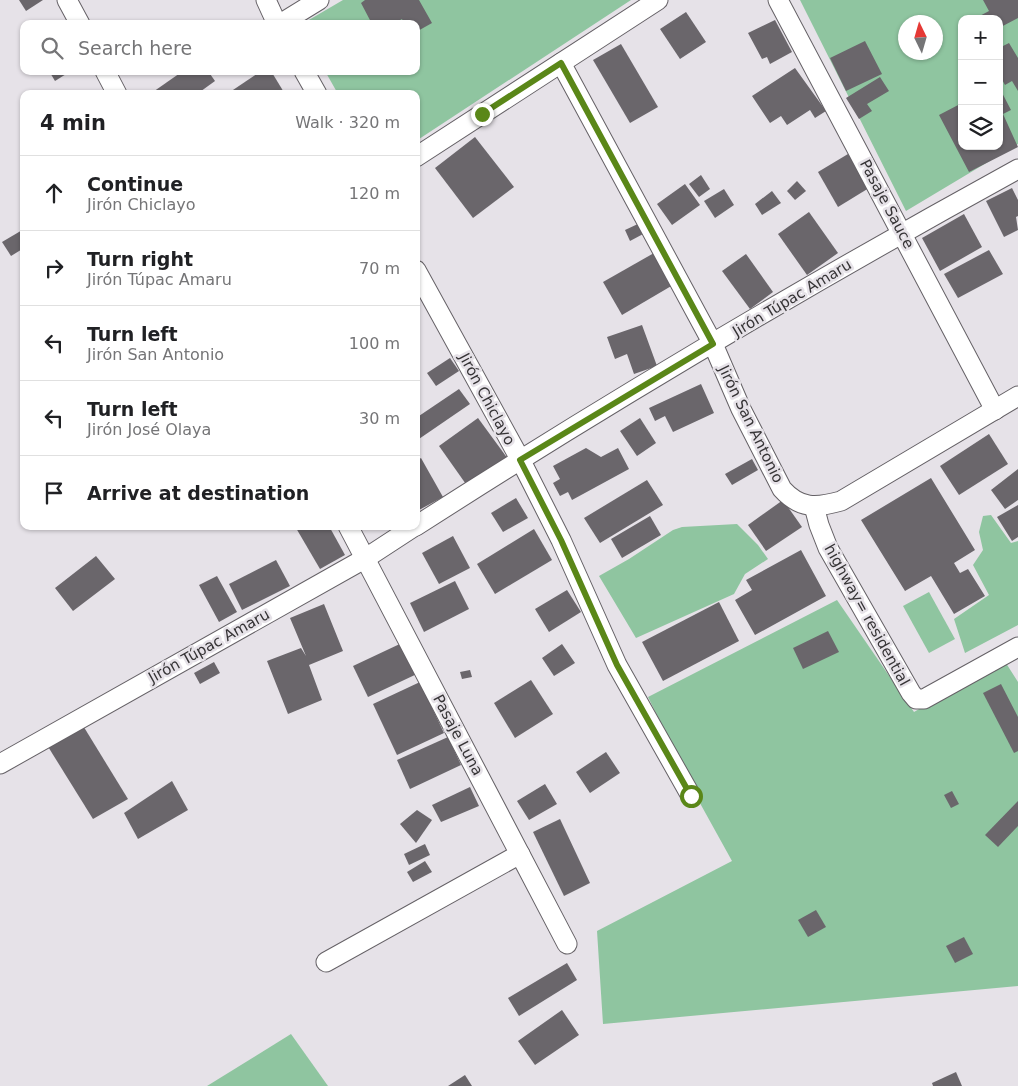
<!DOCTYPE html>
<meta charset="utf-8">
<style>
body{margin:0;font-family:"DejaVu Sans",sans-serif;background:#f2f2f2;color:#202124}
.controls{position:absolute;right:15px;top:15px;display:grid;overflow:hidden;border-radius:10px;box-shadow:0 1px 4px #0004}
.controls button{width:45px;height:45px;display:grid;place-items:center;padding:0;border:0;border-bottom:1px solid #e0e0e0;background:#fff;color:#202124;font:25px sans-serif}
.compass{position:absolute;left:898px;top:15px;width:45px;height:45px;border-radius:50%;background:#fff;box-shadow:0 1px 4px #0004;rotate:355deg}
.stop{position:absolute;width:15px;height:15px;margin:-11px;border:4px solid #5a8718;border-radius:50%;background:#fff}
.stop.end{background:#5a8718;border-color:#fff;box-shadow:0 1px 5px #0008}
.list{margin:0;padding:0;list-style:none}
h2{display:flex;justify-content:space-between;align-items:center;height:65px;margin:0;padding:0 20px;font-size:21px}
h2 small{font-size:16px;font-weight:400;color:#757577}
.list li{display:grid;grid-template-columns:32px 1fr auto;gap:15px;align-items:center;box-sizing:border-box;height:75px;padding:0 20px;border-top:1px solid #e0e0e0}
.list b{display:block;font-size:19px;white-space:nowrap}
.list p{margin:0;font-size:16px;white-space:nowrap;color:#757577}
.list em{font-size:16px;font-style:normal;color:#757577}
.icon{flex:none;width:28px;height:28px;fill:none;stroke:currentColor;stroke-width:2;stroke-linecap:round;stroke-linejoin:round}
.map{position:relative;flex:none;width:1018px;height:1086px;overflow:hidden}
.search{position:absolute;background:#fff;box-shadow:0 1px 4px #0004;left:20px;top:20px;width:400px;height:55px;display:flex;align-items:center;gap:12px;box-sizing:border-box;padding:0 18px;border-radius:10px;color:#757577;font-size:19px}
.panel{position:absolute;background:#fff;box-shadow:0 1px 4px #0004;left:20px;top:90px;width:400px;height:440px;border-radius:10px}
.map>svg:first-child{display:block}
.green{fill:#8fc5a0;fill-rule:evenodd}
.building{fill:#6a666b}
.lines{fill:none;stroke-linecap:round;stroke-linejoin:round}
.street-casing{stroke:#656166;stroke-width:21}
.street{stroke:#fff;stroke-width:19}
.route{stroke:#5a8718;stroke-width:6}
.labels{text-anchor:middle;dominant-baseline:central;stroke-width:5;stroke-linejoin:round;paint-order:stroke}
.street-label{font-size:15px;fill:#363436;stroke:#e6e2e8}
</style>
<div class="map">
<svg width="1018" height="1086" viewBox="0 0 1018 1086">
<rect width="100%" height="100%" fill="#e6e2e8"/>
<g class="green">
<path d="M343 0H631L416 141V94H338L325 71H416V24H302Z"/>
<path d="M800 0H1018V144L906 211ZM962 19H999V146H962ZM906 22H936V52H906Z"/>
<path d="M991 515 1011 543 1018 541V625L965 653 954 619 989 595 973 565 983 550 979 532 983 516Z"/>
<path d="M737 524 758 545 768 559 745 574 734 594 636 638 599 576 629 559 673 530 682 527Z"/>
<path d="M929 592 955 639 929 653 903 606Z"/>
<path d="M837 600 914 712 1004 660 1018 682V986L603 1024 597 931 732 861 701 805 648 697Z"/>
<path d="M291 1034 328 1086H207Z"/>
</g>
<g class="building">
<path d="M19 0H43L26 11Z"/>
<path d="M365 0H419L432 23 416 32V24H404L402 19 393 24H372L361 3Z"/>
<path d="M983 0H1018V18L999 28V19H974L989 11Z"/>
<path d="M686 12 706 42 680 59 660 29Z"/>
<path d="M775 20 792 52 770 64 767 57 762 59 748 33Z"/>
<path d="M865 41 882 74 846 91 830 58Z"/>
<path d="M1009 43 1018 58V91L1012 81 1005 85 999 74V48Z"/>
<path d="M621 44 658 107 630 123 593 60Z"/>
<path d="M795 68 826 111 815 118 810 110 787 125 781 116 770 123 752 96Z"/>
<path d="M49 71H71L55 81Z"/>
<path d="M183 71H208L215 81 197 94H150Z"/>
<path d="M261 71H271L285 94H227Z"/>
<path d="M880 77 889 91 867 104 872 111 859 119 846 98Z"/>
<path d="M999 87 1011 110 1003 114 1018 147 969 172 939 115 962 103V146H999Z"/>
<path d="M475 137 514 187 473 218 435 168Z"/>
<path d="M848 154 869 188 838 207 818 172Z"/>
<path d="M701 175 710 189 699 197 689 184Z"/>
<path d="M797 181 806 191 795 200 787 191Z"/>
<path d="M685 184 700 205 672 225 657 204Z"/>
<path d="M1012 188 1018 200V216L1016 217 1018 230 1004 237 986 201Z"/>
<path d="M724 189 734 205 715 218 704 201Z"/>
<path d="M772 191 781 203 762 215 755 204Z"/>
<path d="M809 212 838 253 807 275 778 234Z"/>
<path d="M964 214 982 247 940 271 922 238Z"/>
<path d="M640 223 645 233 630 241 625 230Z"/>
<path d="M24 229V248L11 256 2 242Z"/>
<path d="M989 250 1003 274 958 298 944 274Z"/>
<path d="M654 253 673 285 622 315 603 282Z"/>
<path d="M746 254 773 292 750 309 722 271Z"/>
<path d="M642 325 657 366 634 374 627 354 615 359 607 337Z"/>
<path d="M450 358 459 371 436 386 427 373Z"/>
<path d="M701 384 714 413 673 432 665 416 655 421 649 408Z"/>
<path d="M459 389 470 404 416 441V418Z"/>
<path d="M478 418 508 459 468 487 439 446Z"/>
<path d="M640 418 656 443 637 456 620 431Z"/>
<path d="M989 434 1008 464 959 495 940 466Z"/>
<path d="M586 448 601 457 618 448 629 469 572 500 568 492 560 496 553 483 560 479 553 466Z"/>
<path d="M421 458 443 497 419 510 416 505V461Z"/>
<path d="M752 459 758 470 732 485 725 474Z"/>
<path d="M1018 469V500L1005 509 991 490Z"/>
<path d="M931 478 975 550 954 563 960 573 968 569 985 596 954 614 931 576 905 591 861 520Z"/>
<path d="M647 480 663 505 600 543 584 518Z"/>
<path d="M516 498 528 518 503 532 491 513Z"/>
<path d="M783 500 802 527 766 551 748 525Z"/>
<path d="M1018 505V537L1012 541 997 517Z"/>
<path d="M650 516 661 535 622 558 611 539Z"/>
<path d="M299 526H329L345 555 320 569 296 528Z"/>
<path d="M534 529 552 560 495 594 477 564Z"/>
<path d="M453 536 470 568 439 584 422 553Z"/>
<path d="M801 550 826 596 755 635 735 600 752 590 746 580Z"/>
<path d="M96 556 115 579 73 611 55 588Z"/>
<path d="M276 560 290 586 242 610 229 584Z"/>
<path d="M217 576 237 612 219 622 199 585Z"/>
<path d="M455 581 469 609 424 632 410 603Z"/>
<path d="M567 590 581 612 549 632 535 609Z"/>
<path d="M719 602 739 641 663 681 642 642Z"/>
<path d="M324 604 343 651 309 665 322 700 288 714 267 661 301 648 306 656 290 618Z"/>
<path d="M828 631 839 652 803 669 793 648Z"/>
<path d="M404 642 419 673 368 697 353 666Z"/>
<path d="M562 644 575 663 554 676 542 658Z"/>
<path d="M214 662 220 673 200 684 194 673Z"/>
<path d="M470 670 472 677 462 679 460 672Z"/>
<path d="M531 680 553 714 515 738 494 703Z"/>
<path d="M420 682 444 733 397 755 373 704Z"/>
<path d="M1001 684 1018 717V751L1014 753 983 693Z"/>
<path d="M82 724 128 799 93 819 47 745Z"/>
<path d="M448 737 461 765 410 789 397 760Z"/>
<path d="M606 752 620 773 590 793 576 772Z"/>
<path d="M172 781 188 810 138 839 124 813Z"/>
<path d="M545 784 557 804 529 820 517 801Z"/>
<path d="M470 787 479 806 441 822 432 805Z"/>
<path d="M952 791 959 804 951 808 944 795Z"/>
<path d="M1018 801V826L998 847 985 835Z"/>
<path d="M417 810 432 820 416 843 400 824Z"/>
<path d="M560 819 590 883 564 896 533 832Z"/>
<path d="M425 844 430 855 409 865 404 854Z"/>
<path d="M425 861 432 872 413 882 407 872Z"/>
<path d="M816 910 826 927 808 937 798 920Z"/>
<path d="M964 937 973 954 955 963 946 946Z"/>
<path d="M567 963 577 980 519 1016 508 998Z"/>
<path d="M562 1010 579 1035 535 1065 518 1041Z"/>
<path d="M956 1072 962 1086H933L932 1083Z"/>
<path d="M465 1075 472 1086H448Z"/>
</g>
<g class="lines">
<g class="street-casing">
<g id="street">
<path d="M67 0 80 24"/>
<path d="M266 0 277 24"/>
<path d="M778 0 995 410"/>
<path d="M280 24 319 0"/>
<path d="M561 63 713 344 741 409 782 489C800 509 816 508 841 501L1018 396"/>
<path d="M105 71 117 94"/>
<path d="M304 71 317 94"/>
<path d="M416 157 658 0"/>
<path d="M416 270 520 459 561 540 617 665 691 796"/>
<path d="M814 506 819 525 828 548 911 693 916 699H924L1018 647"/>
<path d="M348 526 567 944"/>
<path d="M416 526C612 400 814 281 1018 169"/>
<path d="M0 764 366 558 415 526"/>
<path d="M326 962 520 854"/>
</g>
</g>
<use href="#street" class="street"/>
</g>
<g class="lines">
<path class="route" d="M482 114 561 63 713 344 520 460 561 540 617 665 691 796"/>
</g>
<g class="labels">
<g class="street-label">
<text transform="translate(887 204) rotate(62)">Pasaje Sauce</text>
<text transform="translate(792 298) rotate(-31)">Jirón Túpac Amaru</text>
<text transform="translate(487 399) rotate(62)">Jirón Chiclayo</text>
<text transform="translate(751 424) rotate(64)">Jirón San Antonio</text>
<text transform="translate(867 615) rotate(61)">highway= residential</text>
<text transform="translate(209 646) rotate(-29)">Jirón Túpac Amaru</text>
<text transform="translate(458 735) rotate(62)">Pasaje Luna</text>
</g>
</g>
</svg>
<div class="controls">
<button>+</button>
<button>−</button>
<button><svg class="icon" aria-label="layers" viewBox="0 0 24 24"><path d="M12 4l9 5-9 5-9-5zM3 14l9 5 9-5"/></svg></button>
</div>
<svg class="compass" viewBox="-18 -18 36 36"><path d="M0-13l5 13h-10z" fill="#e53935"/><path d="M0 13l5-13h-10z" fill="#757577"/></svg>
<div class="stop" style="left:691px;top:796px"></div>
<div class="stop end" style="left:482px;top:114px"></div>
<div class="search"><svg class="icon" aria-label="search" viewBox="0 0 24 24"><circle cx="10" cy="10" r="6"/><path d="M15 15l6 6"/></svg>Search here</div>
<section class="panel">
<h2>4 min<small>Walk · 320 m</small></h2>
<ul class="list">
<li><svg class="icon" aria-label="ahead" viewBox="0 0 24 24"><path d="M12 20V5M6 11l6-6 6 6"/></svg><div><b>Continue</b><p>Jirón Chiclayo</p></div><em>120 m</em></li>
<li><svg class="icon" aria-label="right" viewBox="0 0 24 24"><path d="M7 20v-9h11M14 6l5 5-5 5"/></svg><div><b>Turn right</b><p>Jirón Túpac Amaru</p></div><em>70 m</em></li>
<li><svg class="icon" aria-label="left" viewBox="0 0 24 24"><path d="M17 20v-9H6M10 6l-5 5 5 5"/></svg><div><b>Turn left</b><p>Jirón San Antonio</p></div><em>100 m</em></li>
<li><svg class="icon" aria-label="left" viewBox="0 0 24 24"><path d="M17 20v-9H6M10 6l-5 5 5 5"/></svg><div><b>Turn left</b><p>Jirón José Olaya</p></div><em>30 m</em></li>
<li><svg class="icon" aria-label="arrive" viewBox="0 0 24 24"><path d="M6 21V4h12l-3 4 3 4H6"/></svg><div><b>Arrive at destination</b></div></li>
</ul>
</section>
</div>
